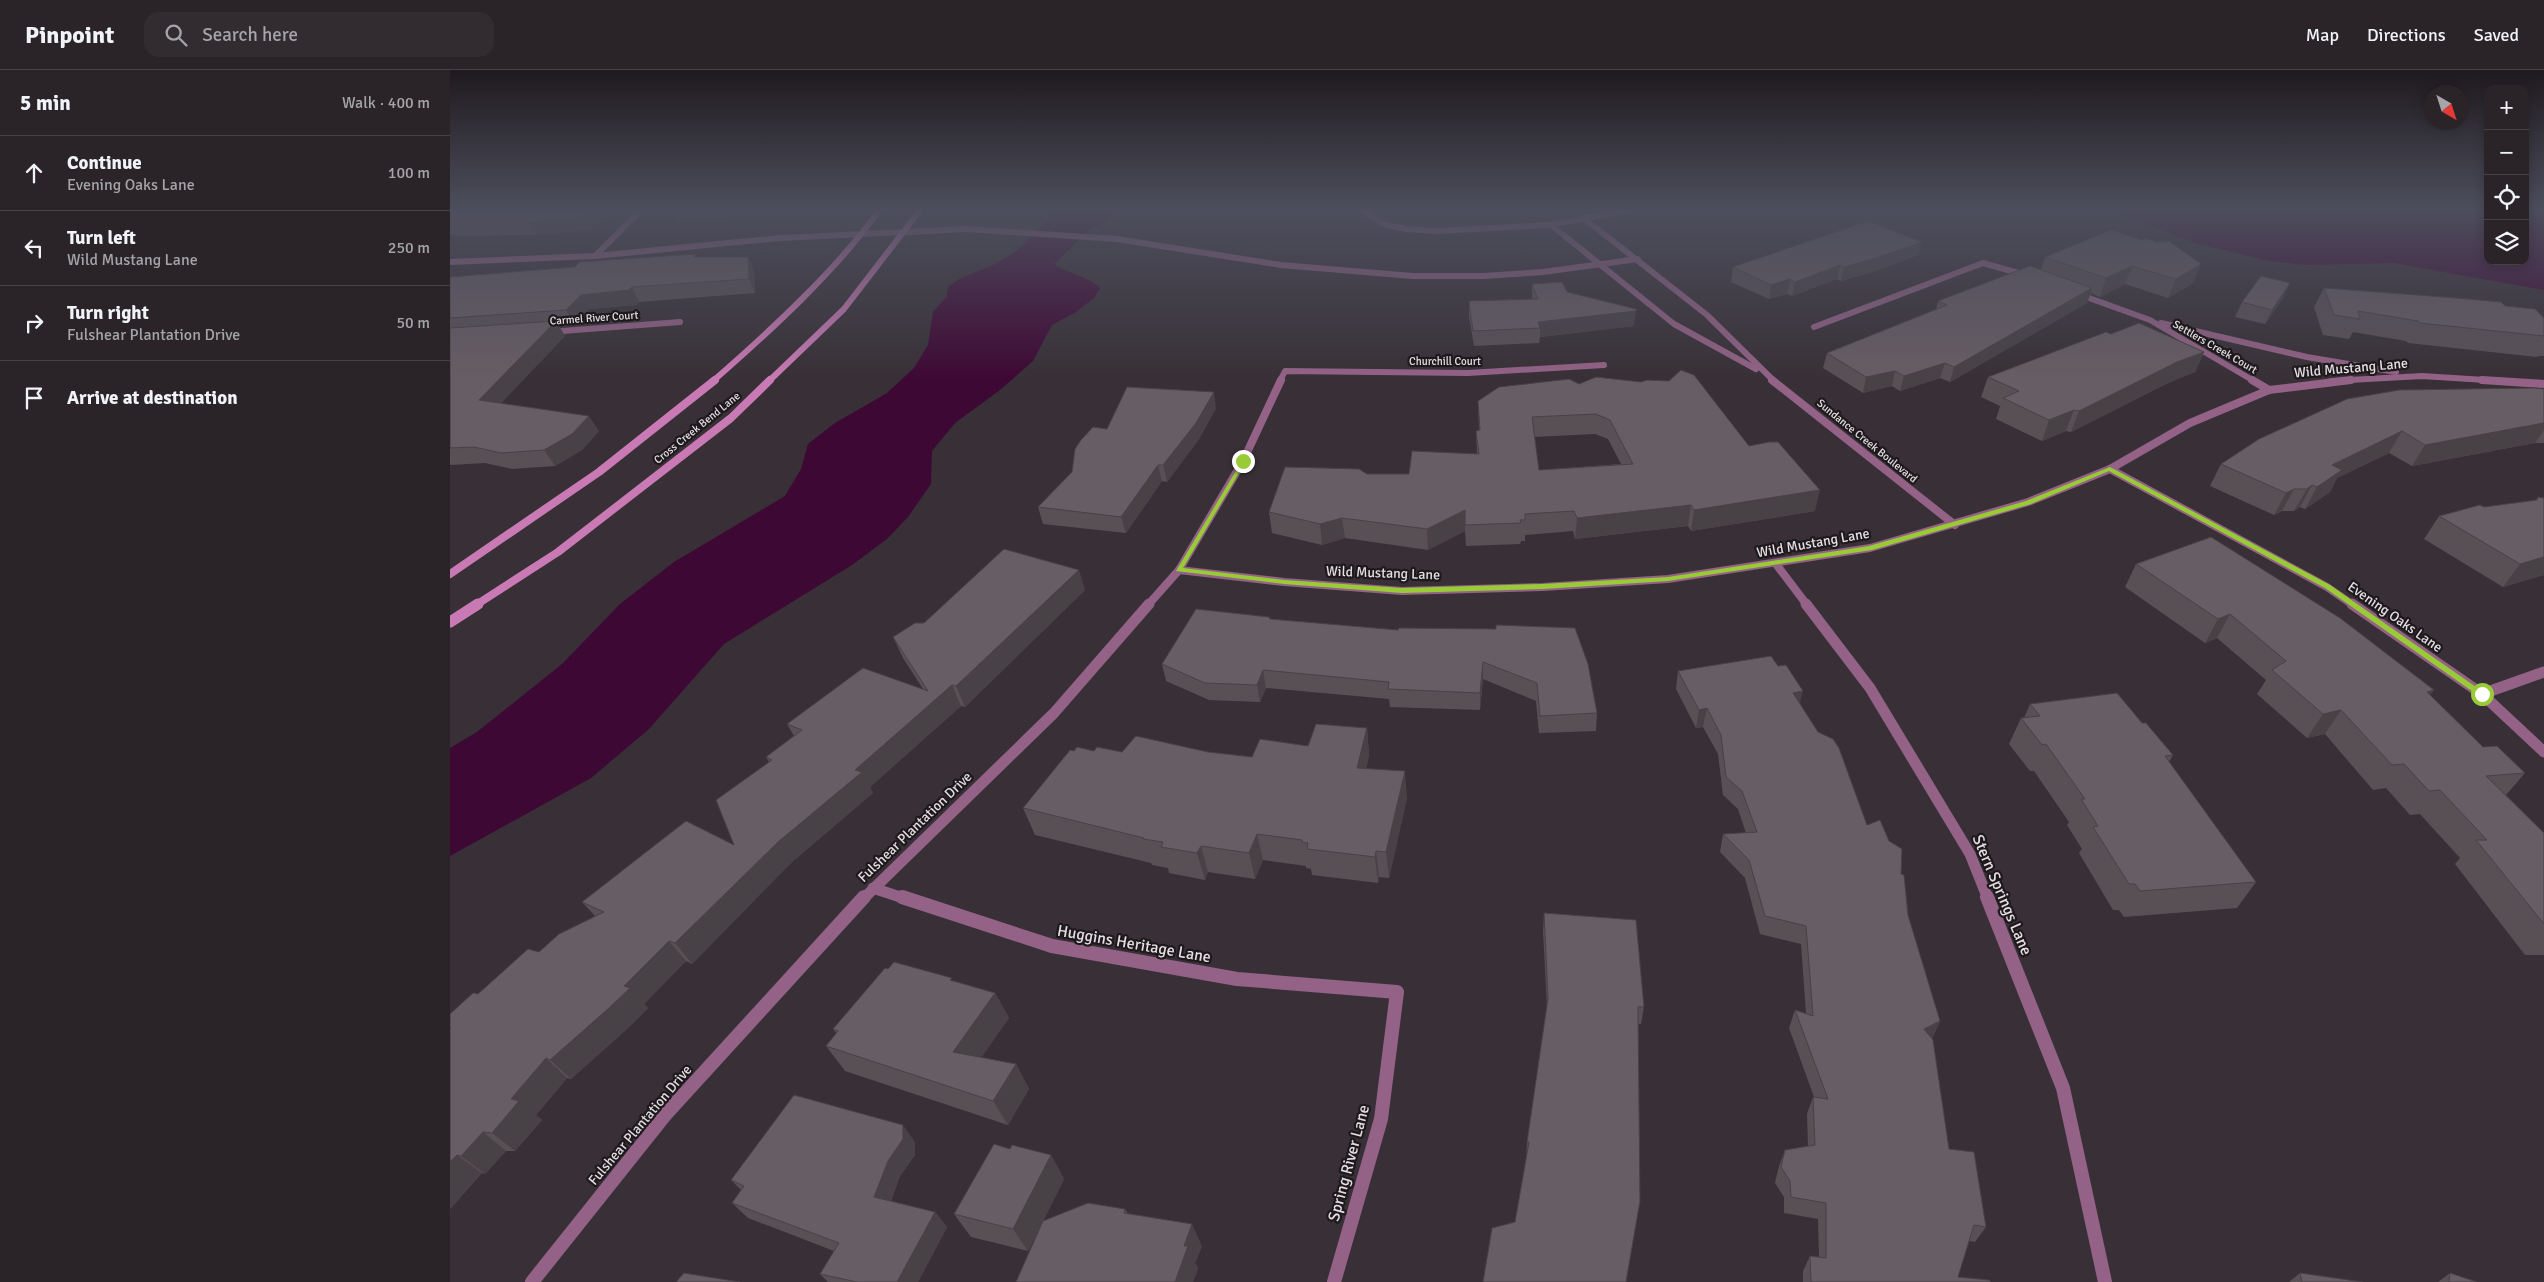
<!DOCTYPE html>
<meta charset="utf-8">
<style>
body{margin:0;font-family:Signika,sans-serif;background:#322c30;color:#f1f3f6}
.controls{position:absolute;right:15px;top:15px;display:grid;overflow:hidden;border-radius:10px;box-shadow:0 2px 12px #0003}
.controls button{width:45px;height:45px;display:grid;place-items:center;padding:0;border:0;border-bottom:1px solid #464145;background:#2a2428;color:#f1f3f6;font:25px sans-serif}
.compass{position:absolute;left:1974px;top:15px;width:45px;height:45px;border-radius:50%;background:#2a2428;box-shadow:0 2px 12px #0003;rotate:141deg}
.stop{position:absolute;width:15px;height:15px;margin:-11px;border:4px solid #99cb36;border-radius:50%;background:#fff}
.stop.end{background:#99cb36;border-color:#fff;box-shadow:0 1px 5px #0008}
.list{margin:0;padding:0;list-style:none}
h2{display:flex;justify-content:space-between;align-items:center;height:65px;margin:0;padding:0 20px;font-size:21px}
h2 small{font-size:16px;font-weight:400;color:#a5a4a8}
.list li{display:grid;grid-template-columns:32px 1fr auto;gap:15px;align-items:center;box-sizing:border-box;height:75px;padding:0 20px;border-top:1px solid #464145}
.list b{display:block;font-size:19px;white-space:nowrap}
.list p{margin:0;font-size:16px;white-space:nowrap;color:#a5a4a8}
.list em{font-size:16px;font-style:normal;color:#a5a4a8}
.icon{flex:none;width:28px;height:28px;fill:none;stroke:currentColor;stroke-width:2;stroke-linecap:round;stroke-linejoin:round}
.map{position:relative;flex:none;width:2094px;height:1212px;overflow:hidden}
header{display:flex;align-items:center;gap:30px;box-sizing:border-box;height:70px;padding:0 25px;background:#2a2428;border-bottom:1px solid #464145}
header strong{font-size:24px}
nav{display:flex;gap:28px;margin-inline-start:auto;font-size:18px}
.search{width:350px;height:45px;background:#322c30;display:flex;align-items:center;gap:12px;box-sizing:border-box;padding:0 18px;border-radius:15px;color:#a5a4a8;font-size:19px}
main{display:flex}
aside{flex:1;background:#2a2428}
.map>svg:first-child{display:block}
.water{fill:#3e0834}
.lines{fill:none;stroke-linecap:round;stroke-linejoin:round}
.street-far3{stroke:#936286;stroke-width:6}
.street-far2{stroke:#936286;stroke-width:8}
.street-far1{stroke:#936286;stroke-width:11}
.street{stroke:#936286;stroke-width:14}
.secondary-far2{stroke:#c97ab5;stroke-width:6}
.secondary-far1{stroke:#c97ab5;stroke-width:8}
.secondary{stroke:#c97ab5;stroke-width:11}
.wall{fill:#595056;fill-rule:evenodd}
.shaded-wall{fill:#484146}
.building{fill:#675d64;stroke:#484146;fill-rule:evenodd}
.route{fill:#99cb36}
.labels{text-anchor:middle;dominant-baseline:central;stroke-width:4.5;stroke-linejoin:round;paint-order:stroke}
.far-street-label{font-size:11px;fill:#e5dfe3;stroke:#1d191c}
.street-label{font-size:14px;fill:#e5dfe3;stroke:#1d191c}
.near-street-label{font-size:16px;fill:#e5dfe3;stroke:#1d191c}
</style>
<header>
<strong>Pinpoint</strong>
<div class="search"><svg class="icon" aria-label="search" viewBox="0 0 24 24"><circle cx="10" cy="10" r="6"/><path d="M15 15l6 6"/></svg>Search here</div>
<nav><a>Map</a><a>Directions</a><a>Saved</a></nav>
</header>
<main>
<aside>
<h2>5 min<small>Walk · 400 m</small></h2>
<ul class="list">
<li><svg class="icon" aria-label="ahead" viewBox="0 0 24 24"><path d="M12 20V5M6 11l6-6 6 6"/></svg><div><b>Continue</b><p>Evening Oaks Lane</p></div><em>100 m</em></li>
<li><svg class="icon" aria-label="left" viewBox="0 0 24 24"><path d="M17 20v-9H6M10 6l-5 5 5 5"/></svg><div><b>Turn left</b><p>Wild Mustang Lane</p></div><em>250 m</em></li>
<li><svg class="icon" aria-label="right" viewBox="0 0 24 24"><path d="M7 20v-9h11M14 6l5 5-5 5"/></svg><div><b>Turn right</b><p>Fulshear Plantation Drive</p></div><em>50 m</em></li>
<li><svg class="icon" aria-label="arrive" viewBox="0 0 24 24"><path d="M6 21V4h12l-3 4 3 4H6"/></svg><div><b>Arrive at destination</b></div></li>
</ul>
</aside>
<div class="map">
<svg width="2094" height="1212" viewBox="0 0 2094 1212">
<rect width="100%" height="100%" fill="#383036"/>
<g class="water">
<path d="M602 139H652L658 145 656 152 641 158 604 194C618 204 638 206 650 218L644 228 626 242 602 255 583 291 550 320 505 353 482 381 481 414 458 447 437 469 402 495 274 574 199 659 141 708 0 786V678L27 662 112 594 170 534 224 492 335 426 351 399 358 374 385 353 437 323 464 298 478 275 483 242 497 226 498 217 509 209 543 195 565 182 603 145Z"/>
<path d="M1660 139H2038V191H2075V139H2094V220L1944 193 1855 195 1820 191 1745 173Z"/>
</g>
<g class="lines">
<g class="street-far3">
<path d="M910 139 936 155 956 159 986 161 1100 155 1183 139"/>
<path d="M1136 150 1257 245 1324 311"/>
<path d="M1101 155 1224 254 1306 299"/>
<path d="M145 186 192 139"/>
<path d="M0 192 145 186 330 168 517 159 667 169 831 195 963 206H1033L1093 202 1188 189"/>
<path d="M1628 224 1700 250 1804 311"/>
<path d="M1711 253 1857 287 1946 302"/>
<path d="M1364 257 1533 193 1579 206"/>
<path d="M99 262 230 252"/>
<path d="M830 311 835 301 1018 303 1154 295"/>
<path d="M1881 311 1972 306 2051 311"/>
</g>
<g class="street-far2">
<path d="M1322 310 1505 455"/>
<path d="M1802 310 1819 320"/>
<path d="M2032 310 2094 314"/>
<path d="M1660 399 1877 517 1903 535"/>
<path d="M1326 494 1357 535"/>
<path d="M729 500 834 512 952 521 1093 517 1218 509 1420 478 1578 432 1660 399 1740 353 1819 320 1901 310"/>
<path d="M698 535 729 500 793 391 831 310"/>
</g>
<g class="street-far1">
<path d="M1356 534 1420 618 1520 784 1538 829"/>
<path d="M1902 534 2032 624 2094 682"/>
<path d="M2032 624 2094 602"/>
<path d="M423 818 456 829"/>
<path d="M413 829 604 643 699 534"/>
</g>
<g class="street">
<path d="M452 827 602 876 787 909 947 922 931 1049 884 1212"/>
<path d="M1537 827 1613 1018 1655 1212"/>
<path d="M82 1212 216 1044 414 827"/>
</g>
<g class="secondary-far2">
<path d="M263 311C319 262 387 200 430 139"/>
<path d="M319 311 394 239 471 139"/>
</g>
<g class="secondary-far1">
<path d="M0 504 149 402 265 310"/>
<path d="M26 535 108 482 281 348 320 310"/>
</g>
<path class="secondary" d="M0 552 28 534"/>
</g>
<g class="wall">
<path d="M0 139 140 160 87 165 5 166 0 164Z"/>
<path d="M967 139H1016L971 144Z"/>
<path d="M1468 185 1426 201 1391 211 1387 209 1342 226 1337 224 1319 229 1281 212 1283 197Z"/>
<path d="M298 187 304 201 305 223 189 232 187 235 139 239 125 255 109 256 115 266 51 333 149 361 132 380 105 396 62 399 35 393 0 395V207Z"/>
<path d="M1595 187 1751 194 1743 213 1718 228 1675 214 1650 227 1641 223 1637 233 1500 312 1490 308 1450 321 1442 316 1413 323 1373 298 1377 283 1486 240 1488 231 1591 200Z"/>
<path d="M1082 214 1117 222 1184 256 1090 267 1089 273 1024 276 1019 246V231L1082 229Z"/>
<path d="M1874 218 2055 236 2094 248V286H2088L2087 287 1958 273 1956 271 1903 262 1899 269 1873 265 1864 237Z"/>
<path d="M1833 228 1815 254 1785 247 1792 232Z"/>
<path d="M1661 264 1754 282 1745 302 1718 313 1621 362 1616 361 1592 371 1546 349 1550 336 1531 327 1538 307Z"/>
<path d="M1129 314 1299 376 1365 441 1241 461 1238 456 1125 469 1123 461 1075 465V471H1071L1070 474 1016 476 1015 461 978 480 895 468 872 475 822 463 819 442 917 404H959L1027 384 1026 361H1029L1028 331ZM1145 364 1158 369 1171 394 1089 400 1084 367Z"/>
<path d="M2094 319V373H2085L1962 396 1939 383 1887 408 1880 422 1855 439 1850 437 1844 441H1832L1824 445 1760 416 1771 394Z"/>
<path d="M766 338 749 369 717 412 712 411 676 463 593 454 588 437 622 402 657 359Z"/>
<path d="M2088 427 2094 428V505L2053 517 1974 469 1989 446 2034 437 2086 430Z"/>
<path d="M1686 494 1984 620 1980 625 2033 677 2075 703 2056 725 2094 763V885H2075L2005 794 2010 788 1970 744 1960 745 1936 718 1923 720 1875 664 1857 668 1807 624 1816 610 1767 568 1755 573 1675 517Z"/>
<path d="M635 520 515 637 511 636 420 717 423 723 342 792 242 894 236 891 194 934 198 938 178 958 121 1009 117 1008 86 1045 92 1050 65 1081H56L35 1104 32 1103 0 1139V944L89 882 145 846 132 832 284 775 319 692 316 687 344 666 337 654 473 619 453 588 443 567 474 553Z"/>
<path d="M820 549 948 560 1046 559 1147 643 1146 661 1089 663 1086 631 1033 609 1030 640 940 637 939 629 816 618 810 632 759 630 716 611 712 594Z"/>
<path d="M1228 601 1350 633 1417 755 1451 804 1458 845 1490 951 1482 969 1499 1079 1536 1157 1525 1172 1519 1171 1508 1207 1541 1212H1353V1201L1360 1186 1369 1187 1368 1149 1334 1143V1127L1325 1113 1329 1096 1335 1080 1358 1076 1357 1044 1363 1027H1364L1339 958 1345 940 1356 944 1351 874 1310 864 1295 808 1270 782 1273 764 1296 763 1288 739 1273 725 1268 684 1253 657 1246 658 1226 619Z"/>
<path d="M1580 634 1692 653 1723 685 1719 692 1806 812 1787 838 1674 847 1669 840H1663L1629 783 1632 779 1617 755 1619 752 1584 701H1580L1559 674 1571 648H1574Z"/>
<path d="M917 658 919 685 916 699 957 728 939 808 929 807 928 813 862 805 861 799 856 798V796L813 790 805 809 758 802 755 810 719 803 718 798 702 795 701 793 585 765 573 738 624 681H644L672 682H758L802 687 858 676Z"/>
<path d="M1094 843 1194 937 1191 954H1188L1065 1152 1076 1088 1077 1072 1097 937 1093 861Z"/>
<path d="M504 911 545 923 559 948 531 987 566 994 579 1019 558 1055 395 1001 376 976 387 964 383 959Z"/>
<path d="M465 1072V1085L450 1106 441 1131 485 1142 497 1157 468 1212H378L370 1204 384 1181 298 1148 282 1133 291 1120 281 1110Z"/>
<path d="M560 1079 601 1085 614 1109 593 1151 675 1139 678 1144 752 1176 745 1193 748 1198 743 1212H566L589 1159 578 1181 521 1167 504 1144Z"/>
<path d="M1850 1203 1913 1212H1839Z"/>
<path d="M2000 1203 2027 1212H1988Z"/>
</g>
<g class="shaded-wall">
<path d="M143 139H164L140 160 87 165 79 152Z"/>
<path d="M221 139H283L277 149 227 153Z"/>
<path d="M971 139H1016L971 144Z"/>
<path d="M1472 172 1468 185 1426 201 1391 211 1394 197Z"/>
<path d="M298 187 304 201 305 223 299 209Z"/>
<path d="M1751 194 1743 213 1718 228 1726 209Z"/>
<path d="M1390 195 1387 209 1342 226 1345 212Z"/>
<path d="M1682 196 1675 214 1650 227 1656 208Z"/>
<path d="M1340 209 1337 224 1319 229 1321 215Z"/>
<path d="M1840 213 1833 228 1815 254 1822 240Z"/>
<path d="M182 217 189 232 187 235 139 239 125 255 116 240 131 225Z"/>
<path d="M1642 218 1637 233 1500 312 1504 297Z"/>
<path d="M1186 241 1184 256 1090 267V258L1088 252Z"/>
<path d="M106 251 115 266 39 346 29 330Z"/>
<path d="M1754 282 1745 302 1718 313 1621 362 1629 341 1727 292Z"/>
<path d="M1495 293 1490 308 1450 321 1454 306Z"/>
<path d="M1445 301 1442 316 1413 323 1416 307Z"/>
<path d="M764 322 766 338 749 369 717 412 713 395Z"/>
<path d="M1624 340 1616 361 1592 371 1599 350Z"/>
<path d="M139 346 149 361 132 380 105 396 94 380Z"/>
<path d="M2094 353V360L2085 373 1962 396 1975 375Z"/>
<path d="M1952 361 1939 383 1887 408 1880 422 1855 439 1867 417 1882 395Z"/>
<path d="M708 395 712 411 676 463 671 447Z"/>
<path d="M1862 415 1850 437 1844 441 1857 419Z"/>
<path d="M1844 419 1832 441 1824 445 1836 423Z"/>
<path d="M1370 420 1365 441 1241 461 1244 440Z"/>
<path d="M1241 435 1238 456 1125 469 1127 448Z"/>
<path d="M1015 440V461L978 480 977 459Z"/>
<path d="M892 448 895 468 872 475 870 454Z"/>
<path d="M2094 487V505L2053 517 2070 494Z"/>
<path d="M629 500 635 520 515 637 506 616Z"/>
<path d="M1780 544 1767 568 1755 573 1768 549Z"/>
<path d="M1033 592V609L1030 640V623Z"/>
<path d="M813 600 816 618 810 632 807 615Z"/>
<path d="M502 615 511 636 420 717 423 723 342 792 242 894 225 873 328 772 405 700Z"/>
<path d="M1984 620 1966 644 1977 622Z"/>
<path d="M1353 621 1348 640 1343 623Z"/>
<path d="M1257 638 1253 657 1246 658 1249 640Z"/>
<path d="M1891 640 1875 664 1857 668 1873 644Z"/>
<path d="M917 658 919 685 910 725 907 698Z"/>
<path d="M955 701 957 728 939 808 936 782Z"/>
<path d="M807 764 813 790 805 809 799 783Z"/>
<path d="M751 776 758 802 755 810 747 783Z"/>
<path d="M926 781 929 807 928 813 925 787Z"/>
<path d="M219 871 236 891 194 934 198 938 178 958 121 1009 100 990Z"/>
<path d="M545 923 559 948 518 1007 503 982Z"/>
<path d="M1490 951 1482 969 1474 959Z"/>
<path d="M96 988 117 1008 86 1045 92 1050 65 1081 42 1063 61 1029Z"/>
<path d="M566 994 579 1019 558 1055 543 1031Z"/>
<path d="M453 1055 465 1072V1085L450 1106 437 1142 424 1127 438 1091Z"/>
<path d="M33 1062 56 1081 35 1104 11 1086Z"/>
<path d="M7 1085 32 1103 0 1139V1092Z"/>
<path d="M601 1085 614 1109 578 1181 563 1159Z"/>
<path d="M485 1142 497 1157 468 1212H447Z"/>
<path d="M742 1154 752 1176 745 1193 748 1198 743 1212H725L734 1176Z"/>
</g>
<g class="building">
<path d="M0 139H143L133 147 79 152H0Z"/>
<path d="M1418 151 1472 172 1429 187 1394 197 1390 195 1345 212 1340 209 1321 215 1283 197Z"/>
<path d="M1661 160 1692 170 1696 168 1706 172 1719 171 1751 194 1726 209 1682 196 1656 208 1595 187Z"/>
<path d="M246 184 244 187H298L299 209 182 217 179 220 131 225 116 240 0 248V207L125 197 130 192Z"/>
<path d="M1580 196 1642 218 1504 297 1495 293 1454 306 1445 301 1416 307 1377 283 1497 235 1488 231Z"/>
<path d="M1811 206 1840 213 1822 240 1792 232Z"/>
<path d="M1112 212 1117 222 1186 239V241L1088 252 1090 258 1023 261 1019 231 1088 229 1082 214Z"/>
<path d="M1874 218 2006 228 2051 232 2055 236 2085 239 2094 248V266L1970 253 1968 251 1908 241 1910 249 1884 245Z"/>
<path d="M106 251 29 330 139 346 122 364 94 380 51 383 24 377 0 378V258Z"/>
<path d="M1689 253 1754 282 1727 292 1629 341 1624 340 1599 350 1553 328 1569 321 1538 307 1656 262 1661 264Z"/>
<path d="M1231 300 1244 305 1299 376 1319 372H1328L1370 420 1244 440 1241 435 1127 448 1124 441 1075 444V450H1070L1071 453 1015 455V440L977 459 892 448 870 454 819 442 835 397 909 399 917 404H959L962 381 1029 384 1026 361 1030 360 1028 331 1049 317 1119 309 1129 314 1146 307 1191 312 1197 310 1219 311ZM1146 344 1160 350 1183 394 1089 400 1082 347Z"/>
<path d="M677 317 764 322 746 353 713 395H708L671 447 588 437 622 402 625 379 631 370 643 357 657 359Z"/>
<path d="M2084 318 2094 319V353L1975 375 1952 361 1882 395 1892 400 1867 417 1862 415 1857 419H1844L1836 423 1771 394 1809 369 1897 329 1949 320Z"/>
<path d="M2088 427 2094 428V487L2070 494 1989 446 2030 435 2034 437 2087 430Z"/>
<path d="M1761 467 1890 548 1984 620 1977 622 2033 677 2047 676 2075 703 2036 706 2094 763V854L2026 770H2037L1990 720 1979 721 1954 694 1942 695 1891 640 1873 644 1822 600 1836 591 1780 544 1768 549 1686 494Z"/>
<path d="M554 479 629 500 506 616 502 615 405 700 412 702 328 772 225 873 219 871 174 916 180 918 159 938 100 990 96 988 61 1029 69 1031 42 1063 33 1062 11 1086 7 1085 0 1092V959L1 958 0 957V944L23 923 28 924 78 879 89 882 109 864 154 842 132 832 236 751 284 775 266 730 322 690 316 687 352 660 337 654 413 598 478 621 443 567 465 553H474Z"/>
<path d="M746 539 819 547 820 549 948 560 949 558 1046 559V555L1125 558 1138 594 1147 643 1090 646 1087 613 1033 592 1030 623 938 619 939 612 813 600 807 615 755 613 712 594Z"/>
<path d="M1321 586 1328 596 1336 595 1353 621 1343 623 1368 662 1383 669 1389 678 1417 755 1430 750 1439 771 1452 779 1451 804 1454 805 1458 845 1490 951 1474 959 1483 970 1499 1079 1524 1082 1536 1157 1524 1155 1508 1207 1539 1210 1541 1212H1361L1360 1186 1376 1188V1133L1341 1127 1340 1111 1331 1097 1335 1080 1365 1075 1363 1027 1378 1029 1345 940 1363 946 1356 856 1315 846 1299 790 1273 764 1307 762 1292 721 1276 707 1271 665 1257 638 1249 640 1228 601Z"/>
<path d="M1667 623 1692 653H1696L1723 685 1715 686 1806 812 1690 821 1685 814H1679L1643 757 1648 756 1631 729H1635L1596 674 1592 675 1571 648 1590 646 1580 634Z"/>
<path d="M866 654 917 658 907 698 955 701 936 782 926 781 925 787 857 779 858 773 852 772V770L807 764 799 783 751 776 747 783 711 777 713 772 693 769 694 768 573 738 620 680 624 681 627 677 644 681 647 677 672 682 686 666 758 682 802 687 810 669 858 676Z"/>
<path d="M1094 843 1186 850 1194 937H1188L1190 1131 1176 1212H1033L1042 1158 1065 1152 1079 1072H1077L1098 928Z"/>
<path d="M444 892 502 908 500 910 545 923 503 982 566 994 543 1031 376 976 388 961 383 959 435 898 438 899Z"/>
<path d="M344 1025 453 1055V1069L438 1091 424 1127 485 1142 447 1212H407L370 1204 389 1173 282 1133 294 1116 281 1110Z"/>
<path d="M544 1074 560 1079 562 1075 601 1085 563 1159 504 1144Z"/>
<path d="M638 1133 675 1139 674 1143 742 1154 734 1176H738L725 1212H566L593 1151Z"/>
<path d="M234 1203 290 1212H226Z"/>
<path d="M1850 1203 1913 1212H1852Z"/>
<path d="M2000 1203 2027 1212H1999Z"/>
</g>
<linearGradient id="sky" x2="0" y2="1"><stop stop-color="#1f1a1e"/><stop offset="0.45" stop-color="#4d4e5d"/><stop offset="1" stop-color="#4d4e5d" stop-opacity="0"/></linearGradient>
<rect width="2094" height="309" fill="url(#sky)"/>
<path class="route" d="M793 389 796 391 733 498 834 510 952 518 1093 514 1218 507 1419 476 1576 431 1660 397 1880 515 2036 624 2029 626 1875 518 1659 401 1581 434 1422 480 1218 511 1093 519 952 523 834 514 726 501Z"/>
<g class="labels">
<g class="far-street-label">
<text transform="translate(144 248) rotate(-4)">Carmel River Court</text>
<text transform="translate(1765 277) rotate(30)">Settlers Creek Court</text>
<text x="995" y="291">Churchill Court</text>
<text transform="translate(247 358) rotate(-39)">Cross Creek Bend Lane</text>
<text transform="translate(1417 371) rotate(39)">Sundance Creek Boulevard</text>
</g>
<g class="street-label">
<text transform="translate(1901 298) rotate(-5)">Wild Mustang Lane</text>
<text transform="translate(1363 473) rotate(-10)">Wild Mustang Lane</text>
<text transform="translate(933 503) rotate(2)">Wild Mustang Lane</text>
<text transform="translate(1945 547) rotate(35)">Evening Oaks Lane</text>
<text transform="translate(465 757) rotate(-44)">Fulshear Plantation Drive</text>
<text transform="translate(190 1055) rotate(-50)">Fulshear Plantation Drive</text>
</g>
<g class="near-street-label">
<text transform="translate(1552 825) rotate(67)">Stern Springs Lane</text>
<text transform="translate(684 874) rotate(10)">Huggins Heritage Lane</text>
<text transform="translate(899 1093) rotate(-75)">Spring River Lane</text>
</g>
</g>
</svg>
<div class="controls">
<button>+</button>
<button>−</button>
<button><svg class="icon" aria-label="locate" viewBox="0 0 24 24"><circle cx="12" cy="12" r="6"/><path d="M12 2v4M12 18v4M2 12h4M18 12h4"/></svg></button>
<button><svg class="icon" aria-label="layers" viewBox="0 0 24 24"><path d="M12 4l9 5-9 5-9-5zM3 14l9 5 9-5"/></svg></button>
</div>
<svg class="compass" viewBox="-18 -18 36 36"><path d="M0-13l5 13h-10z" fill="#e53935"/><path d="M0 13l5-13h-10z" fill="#a5a4a8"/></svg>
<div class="stop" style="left:2032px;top:624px"></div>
<div class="stop end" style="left:793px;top:391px"></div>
</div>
</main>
